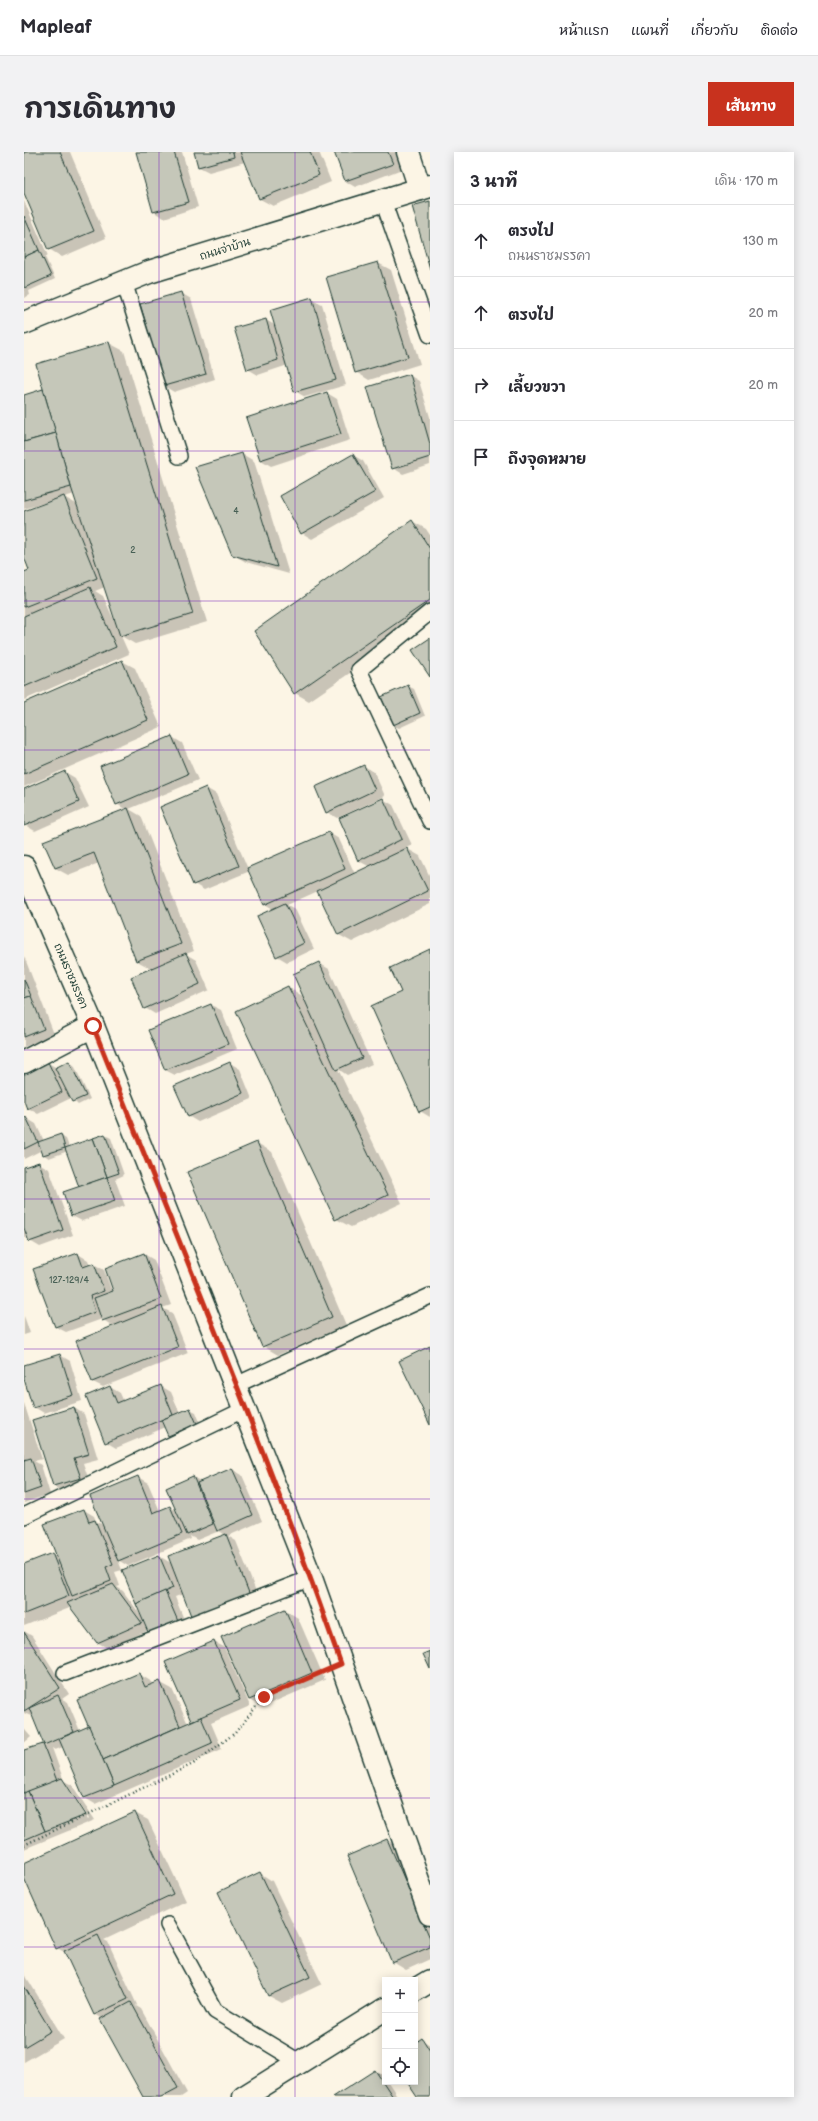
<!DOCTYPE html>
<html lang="th">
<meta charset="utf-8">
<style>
body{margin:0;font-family:"Balsamiq Sans","Playpen Sans Thai",sans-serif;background:#f2f2f3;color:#2b2b33}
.controls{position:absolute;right:12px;bottom:12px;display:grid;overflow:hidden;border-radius:0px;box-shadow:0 2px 10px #0003}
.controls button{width:36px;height:36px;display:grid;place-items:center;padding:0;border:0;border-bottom:1px solid #e1e1e2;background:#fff;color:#2b2b33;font:20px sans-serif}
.stop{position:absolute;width:12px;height:12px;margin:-9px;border:3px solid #c8321e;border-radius:50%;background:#fff}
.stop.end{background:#c8321e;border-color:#fff;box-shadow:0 1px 4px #0008}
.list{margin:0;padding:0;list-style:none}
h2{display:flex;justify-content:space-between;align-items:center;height:52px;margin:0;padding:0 16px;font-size:17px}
h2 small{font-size:13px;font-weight:400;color:#7c7c81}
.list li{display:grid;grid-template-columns:26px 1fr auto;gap:12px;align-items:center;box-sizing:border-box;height:72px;padding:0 16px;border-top:1px solid #e1e1e2}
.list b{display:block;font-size:15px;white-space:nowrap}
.list p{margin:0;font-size:13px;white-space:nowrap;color:#7c7c81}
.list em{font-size:13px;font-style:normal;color:#7c7c81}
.icon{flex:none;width:22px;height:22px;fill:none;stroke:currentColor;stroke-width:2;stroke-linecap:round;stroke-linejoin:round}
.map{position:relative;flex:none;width:406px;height:1945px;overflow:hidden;border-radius:0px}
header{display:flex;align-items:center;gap:24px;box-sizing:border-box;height:56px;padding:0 20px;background:#fff;border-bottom:1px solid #e1e1e2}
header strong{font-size:19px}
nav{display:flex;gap:22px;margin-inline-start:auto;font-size:14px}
.intro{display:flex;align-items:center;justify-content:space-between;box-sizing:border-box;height:96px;padding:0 24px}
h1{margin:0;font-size:28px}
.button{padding:10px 18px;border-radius:0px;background:#c8321e;color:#fff;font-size:14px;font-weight:700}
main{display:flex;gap:24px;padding:0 24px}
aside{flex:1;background:#fff;border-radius:0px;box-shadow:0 2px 10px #0003}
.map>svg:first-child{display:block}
.shadow{fill:#0003;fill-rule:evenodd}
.building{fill:#c5c7b9;stroke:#1f3d34}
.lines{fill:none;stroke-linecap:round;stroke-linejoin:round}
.lane-casing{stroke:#1f3d34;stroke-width:18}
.street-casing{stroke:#1f3d34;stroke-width:25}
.secondary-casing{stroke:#1f3d34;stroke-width:25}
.path{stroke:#1f3d34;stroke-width:2.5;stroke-dasharray:1 3;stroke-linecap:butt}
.lane{stroke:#fcf5e5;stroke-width:15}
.street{stroke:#fcf5e5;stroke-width:22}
.secondary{stroke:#fcf5e5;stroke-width:22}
.route{stroke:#c8321e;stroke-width:5}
.grid{fill:none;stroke:#7b2cbf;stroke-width:1;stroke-opacity:0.55}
.labels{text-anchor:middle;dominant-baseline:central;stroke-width:3.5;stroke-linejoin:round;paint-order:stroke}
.number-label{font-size:9px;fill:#486055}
.street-label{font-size:11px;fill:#1f3d34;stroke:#fcf5e5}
</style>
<header>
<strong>Mapleaf</strong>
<nav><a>หน้าแรก</a><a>แผนที่</a><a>เกี่ยวกับ</a><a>ติดต่อ</a></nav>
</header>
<div class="intro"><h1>การเดินทาง</h1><a class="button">เส้นทาง</a></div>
<main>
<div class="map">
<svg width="406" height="1945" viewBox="0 0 406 1945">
<rect width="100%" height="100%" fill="#fcf5e5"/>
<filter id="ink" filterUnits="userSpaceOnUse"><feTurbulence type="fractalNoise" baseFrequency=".025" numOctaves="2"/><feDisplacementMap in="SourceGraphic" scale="8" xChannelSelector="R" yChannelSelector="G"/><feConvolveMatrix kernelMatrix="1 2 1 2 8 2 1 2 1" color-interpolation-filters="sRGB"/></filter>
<g filter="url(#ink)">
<g class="shadow">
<path d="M0 0H46L82 86 38 105 25 97 0 39Z"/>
<path d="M113 0H158L174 55 140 66 130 60Z"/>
<path d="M171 0H295L307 30 249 54 236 47 221 10 185 20 175 15Z"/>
<path d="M311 0H372L378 17 331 35 321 29Z"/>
<path d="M0 49 24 104 21 105 31 127 5 139 6 143 0 146Z"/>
<path d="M354 111 367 118 396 212 345 228 332 220 303 126Z"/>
<path d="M157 141 167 147 191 227 150 240 140 234Z"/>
<path d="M288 147 298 152 322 233 281 245 271 239 264 213 234 223 224 217 242 168 252 174Z"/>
<path d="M85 191 100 199 183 470 111 492 97 484 105 502 0 548V418L1 420 6 418 0 403V360L21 352 20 351 0 357V244L20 238 13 213ZM51 342 54 353 40 345ZM81 435 91 468H90L79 444 71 439Z"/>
<path d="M385 223 395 229 406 265V313L379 322 369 316Z"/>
<path d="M303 241 313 247 326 288 247 314 237 308 223 267Z"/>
<path d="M218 302 230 309 265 422 222 410 208 402Z"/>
<path d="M329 303 339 309 360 346 288 387 278 381Z"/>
<path d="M388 369 402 377 406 383V466L285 549 271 541Z"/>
<path d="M98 509 111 516 137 575 0 635V552Z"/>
<path d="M384 534 390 537 401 564 375 576 369 573Z"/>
<path d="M148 585 158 591 174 628 105 657 117 664 170 799 162 802 172 808 185 838 131 862 121 856 128 817 113 809 75 711 44 723 31 716 102 658 93 652Z"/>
<path d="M340 614 350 620 361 644 313 666 303 660Z"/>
<path d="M41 620 51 626 65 655 11 679 1 673 0 638Z"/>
<path d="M182 636 192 642 224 717 305 681 315 687 331 722 346 715 335 709 316 667 359 647 369 653 388 693 382 696 396 704 406 725V752L328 790 315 783 294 739 263 753 271 757 290 797 263 810 253 804 249 757 241 752 226 719 180 738 170 732Z"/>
<path d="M406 799V965L396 959 378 841Z"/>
<path d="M0 804 30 882 0 895Z"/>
<path d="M295 811 305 817 348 912 323 923 314 917 378 1051 327 1075 312 1067 264 835 280 845Z"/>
<path d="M187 853 197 858 213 897 151 923 141 918Z"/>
<path d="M45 910 50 913 66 947 54 953 47 946 14 962 4 956 0 947V922L24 911 33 916Z"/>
<path d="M206 911 216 917 228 947 174 970 164 964Z"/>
<path d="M2 966 12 972 20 989 37 984 42 987 45 995 81 983 87 986 100 1023 91 1027 101 1054 58 1069 48 1064 57 1035 44 999 25 1006 20 1003 18 998 0 1007V967Z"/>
<path d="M233 991 248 1000 322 1173 254 1203 239 1194Z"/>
<path d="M15 1011 25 1017 49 1083 16 1095 6 1089 4 1084 0 1086V1016Z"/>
<path d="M54 1102 64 1108 66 1113 70 1112 80 1118 88 1140 120 1102 130 1108 147 1153 138 1156 148 1161 164 1201 79 1235 69 1230 53 1190 90 1175 78 1167 42 1180 32 1175Z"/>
<path d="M0 1164 6 1181 0 1183Z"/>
<path d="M36 1203 46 1209 58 1249 20 1261 10 1255 0 1223V1214Z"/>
<path d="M137 1234 147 1240 156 1261 166 1257 172 1260 178 1275 150 1286 145 1283 142 1275 92 1296 82 1290 86 1235 96 1241 100 1250Z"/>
<path d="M0 1251 18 1307 10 1309 17 1313 26 1342 0 1351Z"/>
<path d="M50 1256 60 1262 74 1307 59 1311 66 1331 39 1340 29 1334Z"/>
<path d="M208 1317 218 1323 238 1369 204 1384 212 1389 237 1452 159 1442 151 1445 165 1480 138 1492 128 1486 125 1478 83 1496 73 1490 48 1455 0 1474V1413L28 1402 34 1406 60 1358 70 1364 72 1369 80 1374 114 1325 124 1331 136 1359 146 1355 153 1359 169 1325 178 1330ZM195 1379 202 1383 147 1411 135 1404 118 1465 99 1439 93 1435 96 1434 91 1420 98 1418 94 1408 104 1414 167 1387 166 1384 173 1388Z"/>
<path d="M261 1458 274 1466 301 1528 238 1555 225 1548Z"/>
<path d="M0 1479 8 1484 45 1542 38 1547 44 1550 56 1579 66 1574 115 1522 128 1530 129 1533 135 1530 148 1537 164 1572 168 1569 143 1510 190 1490 200 1495 226 1554 187 1571 198 1597 71 1652 61 1646 39 1595 31 1598 28 1596 40 1629 48 1633 71 1668 0 1697V1600L19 1593 22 1595 9 1565 0 1561ZM42 1634H44L65 1666 64 1667Z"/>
<path d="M0 1577 7 1585 0 1591Z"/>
<path d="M111 1661 124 1668 162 1749 80 1788 84 1790 113 1853 112 1854 117 1857 163 1941 157 1945H120L79 1867 71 1862 42 1801 33 1796 0 1724V1712Z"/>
<path d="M363 1688 376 1696 406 1765V1807L382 1818 369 1810Z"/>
<path d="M236 1721 248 1729 298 1832 258 1851 245 1844 196 1740Z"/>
<path d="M0 1821 40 1887 0 1910Z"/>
<path d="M398 1888 406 1893V1945H394L384 1930H391V1892Z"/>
<path d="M351 1919 361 1924V1930H364L374 1945H311Z"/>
</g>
<g class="building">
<path d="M0 0H36L70 79 24 98 0 41Z"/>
<path d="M112 0H150L165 50 129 60Z"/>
<path d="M170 0H209L210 5 174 15Z"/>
<path d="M216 0H286L295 23 235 47Z"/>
<path d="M310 0H364L369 12 321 29Z"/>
<path d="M406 49V117L388 54Z"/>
<path d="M0 64 15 98 0 105Z"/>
<path d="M15 98 27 124 0 136V105Z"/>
<path d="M354 110 384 205 331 221 302 125Z"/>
<path d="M157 140 182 222 140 234 116 152Z"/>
<path d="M288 145 312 228 270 240 246 158Z"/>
<path d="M242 167 254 208 223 218 210 176Z"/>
<path d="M85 190 169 462 96 484 47 335 12 212Z"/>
<path d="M386 222 406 292V305L368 317 343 235Z"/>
<path d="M19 237 32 281 0 290V243Z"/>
<path d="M303 240 317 282 236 308 222 266Z"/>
<path d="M32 281 47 335 0 348V290Z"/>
<path d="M218 301 253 415 208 403 171 315Z"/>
<path d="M329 302 351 340 277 382 256 344Z"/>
<path d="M40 344 73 426 0 455V420L5 418 0 405V359Z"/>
<path d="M388 368 406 397V448L270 542 230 479Z"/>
<path d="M66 435 92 495 0 535V464Z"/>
<path d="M406 486V525L388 498Z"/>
<path d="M98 508 124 568 0 622V551Z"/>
<path d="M384 533 396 561 369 573 357 545Z"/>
<path d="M148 584 164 622 92 653 76 614Z"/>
<path d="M340 613 351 638 302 661 291 635Z"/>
<path d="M41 619 55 650 0 674V637Z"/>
<path d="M182 635 215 714 169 733 136 655Z"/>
<path d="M359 646 378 687 334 709 315 666Z"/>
<path d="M104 656 157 792 112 809 70 701 31 716 19 689Z"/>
<path d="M305 680 321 717 240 753 223 716Z"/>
<path d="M383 696 404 739 314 783 293 739Z"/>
<path d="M261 751 280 791 252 805 233 764Z"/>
<path d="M406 797V955L395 960 347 854 377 840 366 816Z"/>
<path d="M162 801 176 832 120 857 107 825Z"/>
<path d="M295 810 338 906 312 918 269 822Z"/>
<path d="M0 827 7 844 0 846Z"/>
<path d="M264 834 364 1043 311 1068 212 859Z"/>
<path d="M7 844 20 877 0 885V846Z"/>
<path d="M187 852 204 892 141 918 124 878Z"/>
<path d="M45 909 62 944 48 950 31 916Z"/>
<path d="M24 910 38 940 3 957 0 949V921Z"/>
<path d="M206 910 219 941 164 965 150 934Z"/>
<path d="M2 965 14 990 0 997V966Z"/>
<path d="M37 982 41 996 19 1003 14 990Z"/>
<path d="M81 982 95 1021 83 1025 69 986Z"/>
<path d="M69 986 83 1025 55 1035 41 996Z"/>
<path d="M233 990 308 1165 238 1195 163 1020Z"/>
<path d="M15 1010 39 1078 5 1090 0 1076V1015Z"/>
<path d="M83 1025 91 1049 47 1064 39 1040Z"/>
<path d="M54 1101 59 1115 70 1111 80 1139 66 1144 71 1160 31 1175 9 1117Z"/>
<path d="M120 1101 137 1147 78 1169 70 1146 89 1139 81 1116Z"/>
<path d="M138 1154 154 1195 68 1230 52 1189Z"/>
<path d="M406 1194V1273L375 1209Z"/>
<path d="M36 1202 49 1243 9 1256 0 1227V1213Z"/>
<path d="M137 1233 149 1263 81 1291 62 1244 86 1234 93 1251Z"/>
<path d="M50 1255 65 1302 50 1306 57 1326 29 1334 8 1268Z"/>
<path d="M166 1256 173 1272 144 1284 137 1268Z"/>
<path d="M7 1306 17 1336 0 1342V1308Z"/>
<path d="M208 1316 229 1363 193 1379 173 1331Z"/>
<path d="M114 1324 129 1361 146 1354 158 1382 94 1409 66 1344Z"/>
<path d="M169 1324 189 1372 163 1383 142 1336Z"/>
<path d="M60 1357 65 1370 71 1368 89 1412 82 1415 87 1429 48 1444 20 1372Z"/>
<path d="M202 1382 227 1446 169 1469 144 1404Z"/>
<path d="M28 1401 45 1444 0 1462V1412Z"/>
<path d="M135 1403 149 1436 112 1452 98 1418Z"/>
<path d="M89 1432 118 1471 73 1491 43 1451Z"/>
<path d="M141 1439 156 1474 127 1487 112 1452Z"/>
<path d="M261 1457 288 1521 225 1548 197 1485Z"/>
<path d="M0 1480 36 1536 0 1559Z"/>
<path d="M190 1489 216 1548 167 1569 141 1510Z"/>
<path d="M406 1499V1517L399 1502Z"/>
<path d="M115 1521 121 1535 136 1529 156 1574 79 1608 53 1548Z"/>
<path d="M34 1543 50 1580 20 1593 5 1556Z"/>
<path d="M177 1565 188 1591 90 1634 79 1608Z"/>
<path d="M65 1574 90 1634 60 1646 35 1587Z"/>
<path d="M19 1592 33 1629 0 1641V1598Z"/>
<path d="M38 1626 62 1663 21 1679 4 1639Z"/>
<path d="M4 1639 21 1679 0 1688V1641Z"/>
<path d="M111 1660 149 1742 32 1797 0 1726V1711Z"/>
<path d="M363 1687 406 1786V1795L368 1811 323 1704Z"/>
<path d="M236 1720 286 1825 244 1844 194 1740Z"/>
<path d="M74 1783 104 1847 70 1863 40 1799Z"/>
<path d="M0 1834 27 1879 0 1895Z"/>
<path d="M107 1850 154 1936 137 1945H119L76 1867Z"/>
<path d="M398 1886 406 1899V1945H393L383 1930H391V1891Z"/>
<path d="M351 1918 369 1945H309Z"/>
</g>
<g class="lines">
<g class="lane-casing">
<g id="lane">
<path d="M359 49 406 183"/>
<path d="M100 130 155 304"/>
<path d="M406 460 335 518 406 669"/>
<path d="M212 1233 406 1144"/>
<path d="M0 1364 221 1257"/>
<path d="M41 1521 287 1426"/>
<path d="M144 1773 191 1859 275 1910"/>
</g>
</g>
<g class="street-casing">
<g id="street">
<path d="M384 0 396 37"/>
<path d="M0 171 125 120 406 34"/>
<path d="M0 910 69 874"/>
</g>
</g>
<g class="secondary-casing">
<g id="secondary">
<path d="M0 715 69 874 287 1426 406 1762"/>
<path d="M391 1838 406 1829"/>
<path d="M220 1945 361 1857"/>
</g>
</g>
<path class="path" d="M0 1693 169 1612 211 1581 240 1545 293 1522"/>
<use href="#lane" class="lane"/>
<use href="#street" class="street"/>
<use href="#secondary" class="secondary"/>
</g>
</g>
<g class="lines" filter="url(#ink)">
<path class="route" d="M69 874C153 1086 242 1297 317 1512L240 1545"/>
</g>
<path class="grid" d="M135 0V1945M271 0V1945M0 150H406M0 299H406M0 449H406M0 598H406M0 748H406M0 898H406M0 1047H406M0 1197H406M0 1347H406M0 1496H406M0 1646H406M0 1795H406"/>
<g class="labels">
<g class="number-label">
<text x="212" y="359">4</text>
<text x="109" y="398">2</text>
<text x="45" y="1128">127-129/4</text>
</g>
<g class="street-label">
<text transform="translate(201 97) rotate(-17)">ถนนจ่าบ้าน</text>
<text transform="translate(47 824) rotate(67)">ถนนราชมรรคา</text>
</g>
</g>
</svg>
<div class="controls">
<button>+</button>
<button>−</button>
<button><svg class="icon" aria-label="locate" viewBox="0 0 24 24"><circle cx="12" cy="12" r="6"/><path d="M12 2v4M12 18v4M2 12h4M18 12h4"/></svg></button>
</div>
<div class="stop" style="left:69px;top:874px"></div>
<div class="stop end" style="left:240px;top:1545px"></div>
</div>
<aside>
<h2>3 นาที<small>เดิน · 170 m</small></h2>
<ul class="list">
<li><svg class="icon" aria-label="ahead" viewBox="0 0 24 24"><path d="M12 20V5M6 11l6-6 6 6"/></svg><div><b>ตรงไป</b><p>ถนนราชมรรคา</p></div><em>130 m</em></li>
<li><svg class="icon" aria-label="ahead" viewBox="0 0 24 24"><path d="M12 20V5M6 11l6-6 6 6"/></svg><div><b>ตรงไป</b></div><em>20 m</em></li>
<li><svg class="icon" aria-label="right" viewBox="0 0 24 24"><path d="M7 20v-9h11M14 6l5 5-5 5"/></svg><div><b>เลี้ยวขวา</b></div><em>20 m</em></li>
<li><svg class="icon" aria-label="arrive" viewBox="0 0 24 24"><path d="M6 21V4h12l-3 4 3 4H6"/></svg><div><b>ถึงจุดหมาย</b></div></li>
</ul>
</aside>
</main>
